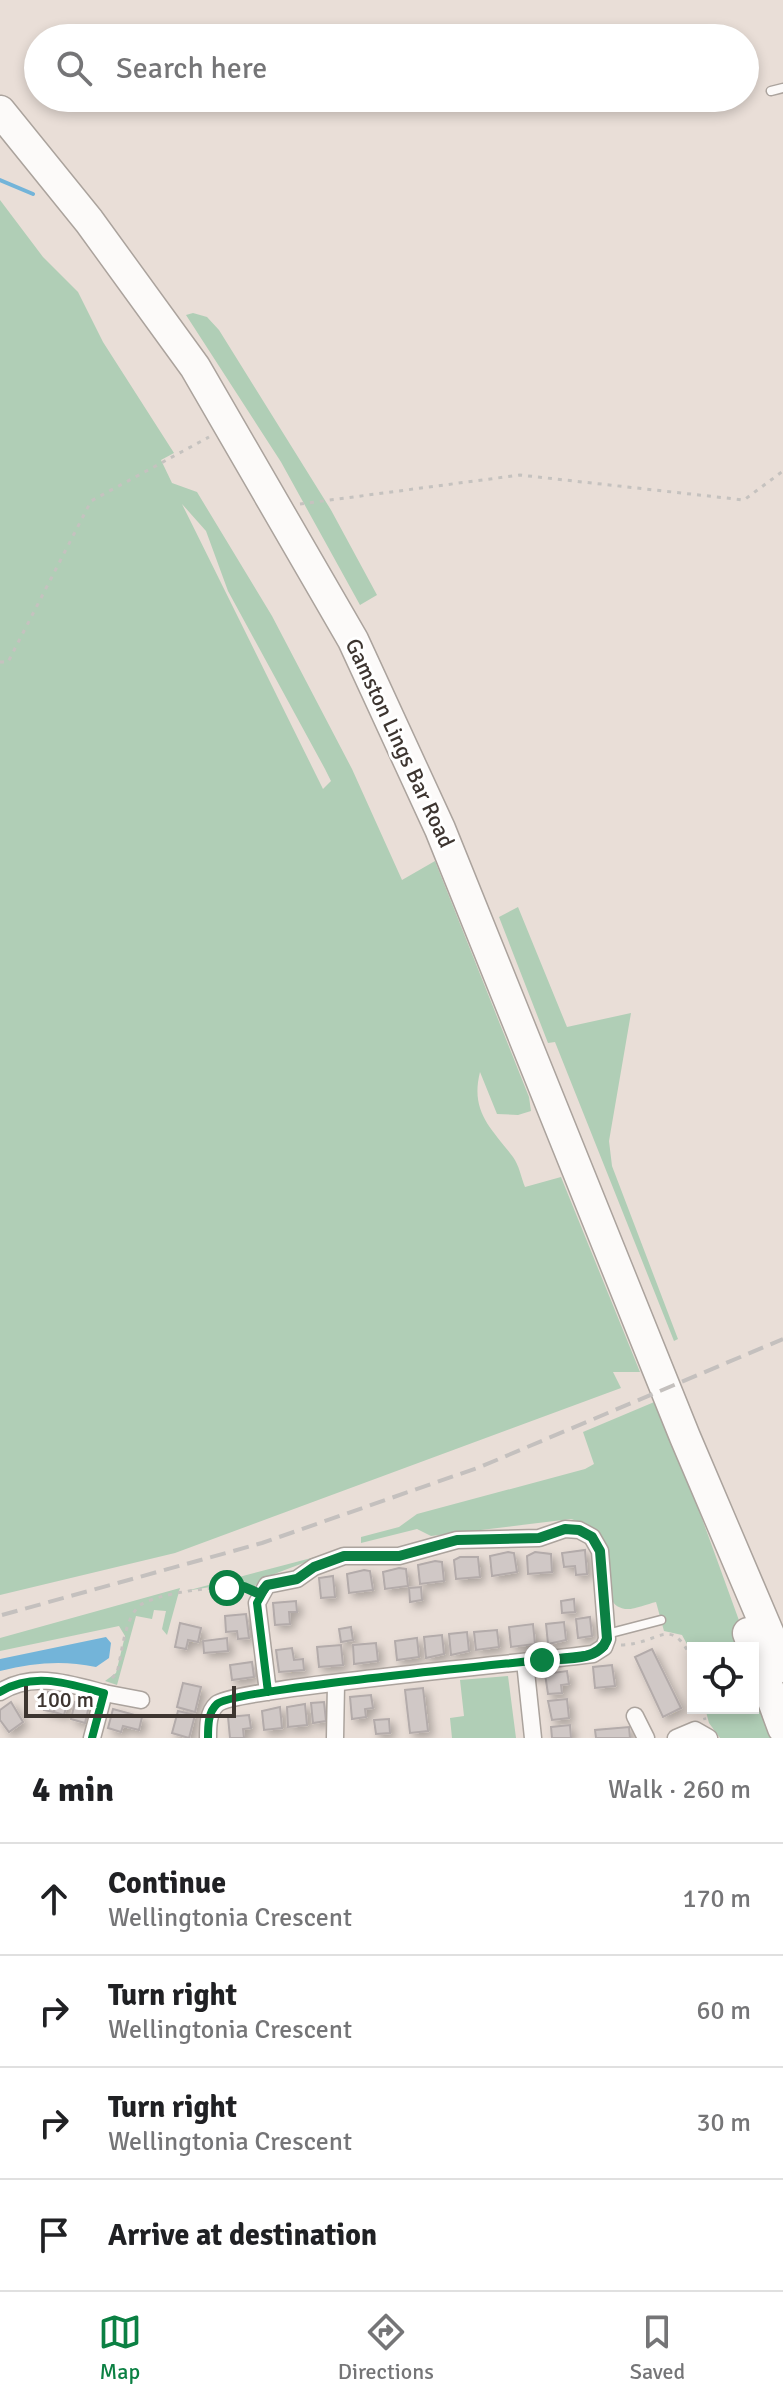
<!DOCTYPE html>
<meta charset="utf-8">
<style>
body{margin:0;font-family:Signika,sans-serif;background:#f2f2f2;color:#202124}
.controls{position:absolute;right:24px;bottom:24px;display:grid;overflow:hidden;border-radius:0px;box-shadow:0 4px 12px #0003}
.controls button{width:72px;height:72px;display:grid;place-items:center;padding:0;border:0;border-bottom:2px solid #e0e0e0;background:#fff;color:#202124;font:40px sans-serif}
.scale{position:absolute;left:24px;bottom:20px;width:212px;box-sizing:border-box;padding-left:8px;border:4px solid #3d3530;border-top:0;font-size:22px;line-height:28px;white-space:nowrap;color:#3d3530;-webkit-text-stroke:6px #fff;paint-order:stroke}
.stop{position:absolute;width:24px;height:24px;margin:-18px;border:6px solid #0b8043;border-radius:50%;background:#fff}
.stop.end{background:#0b8043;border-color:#fff;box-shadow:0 2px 8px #0008}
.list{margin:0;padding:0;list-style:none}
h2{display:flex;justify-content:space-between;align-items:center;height:104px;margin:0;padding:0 32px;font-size:34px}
h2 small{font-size:26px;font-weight:400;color:#757577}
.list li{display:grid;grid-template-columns:52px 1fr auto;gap:24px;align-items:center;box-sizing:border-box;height:112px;padding:0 32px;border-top:2px solid #e0e0e0}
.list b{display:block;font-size:30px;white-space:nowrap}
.list p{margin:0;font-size:26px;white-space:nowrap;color:#757577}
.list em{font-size:26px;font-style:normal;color:#757577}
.icon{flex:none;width:44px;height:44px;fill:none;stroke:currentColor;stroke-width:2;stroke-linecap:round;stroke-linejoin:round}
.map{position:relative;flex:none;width:783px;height:1738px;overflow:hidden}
.search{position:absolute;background:#fff;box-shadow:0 4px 12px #0003;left:24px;right:24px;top:24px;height:88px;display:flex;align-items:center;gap:20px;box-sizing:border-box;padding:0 28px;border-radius:44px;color:#757577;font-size:30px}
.sheet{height:552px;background:#fff}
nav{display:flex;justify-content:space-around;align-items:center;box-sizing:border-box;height:112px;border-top:2px solid #e0e0e0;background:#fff;font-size:22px;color:#757577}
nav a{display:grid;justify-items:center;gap:4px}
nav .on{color:#0b8043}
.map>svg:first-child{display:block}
.green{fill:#b0ceb6;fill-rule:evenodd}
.water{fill:#73b4d9}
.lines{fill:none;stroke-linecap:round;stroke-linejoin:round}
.stream{stroke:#73b4d9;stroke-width:4}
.building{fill:#d0c8c6;stroke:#b3abaa;stroke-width:2;filter:url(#shadow)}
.lane-casing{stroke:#aba39d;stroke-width:11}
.street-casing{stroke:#aba39d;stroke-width:19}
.highway-casing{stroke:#aba39d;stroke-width:33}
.path{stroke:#c5c2bf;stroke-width:3;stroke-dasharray:4 6;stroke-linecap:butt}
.lane{stroke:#fcfaf9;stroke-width:8}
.street{stroke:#fcfaf9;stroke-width:16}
.highway{stroke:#fcfaf9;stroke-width:30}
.rail{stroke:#c4c0be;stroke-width:4;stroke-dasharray:16 8;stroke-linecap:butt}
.cycleway-casing{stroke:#fff;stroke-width:13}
.cycleway{stroke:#00873e;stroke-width:8}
.route{stroke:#0b8043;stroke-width:10}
.labels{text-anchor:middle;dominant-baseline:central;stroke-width:6;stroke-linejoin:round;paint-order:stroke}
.street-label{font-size:22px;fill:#3d3530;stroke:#fff}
</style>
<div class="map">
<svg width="783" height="1738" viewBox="0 0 783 1738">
<defs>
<filter id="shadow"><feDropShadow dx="4.5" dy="4.5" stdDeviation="4" flood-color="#0004"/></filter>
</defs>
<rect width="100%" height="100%" fill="#e9ded7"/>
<g class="green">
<path d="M0 200 43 257 78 292 103 342 174 453 161 460 172 483 197 492 272 616 352 769 402 880 435 861 529 1097 531 1111 518 1115 497 1114 480 1072C470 1112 491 1128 513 1157 519 1165 521 1177 525 1187L561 1177 640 1372H613L621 1388 175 1553 0 1595ZM182 504 206 531 228 591 325 769 331 781 323 789Z"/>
<path d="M193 313 207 317 219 330 331 510 377 595 360 605 281 462 186 315Z"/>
<path d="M518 907 567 1027 631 1013 609 1141 612 1166 678 1339 674 1341 555 1042 548 1043 499 917Z"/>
<path d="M659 1400 749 1648H693V1655L682 1635 664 1631 656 1602C647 1604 634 1610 625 1609 590 1603 627 1534 571 1519L431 1536 417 1529 361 1543V1537L399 1527 417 1514 585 1469 594 1464 583 1432Z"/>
<path d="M319 1556C299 1567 266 1573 254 1587L222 1585 186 1591Z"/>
<path d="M180 1588 167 1635 162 1629 166 1611 154 1610 152 1619 136 1616 117 1685 105 1681 116 1673 125 1636 119 1626 0 1651V1638Z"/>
<path d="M753 1660 780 1738H720L709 1723 705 1708H753Z"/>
<path d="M508 1676 516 1738H452L450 1718 464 1716 460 1680Z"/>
</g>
<path class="water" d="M106 1637 111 1643 109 1658 96 1667C61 1660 35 1663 0 1671V1659Z"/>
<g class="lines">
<path class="stream" d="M0 180 33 194"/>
</g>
<g class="building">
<path d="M585 1550 587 1574 576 1575 575 1566 564 1567 562 1553Z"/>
<path d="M508 1552 514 1553 517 1572 492 1576 490 1556Z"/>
<path d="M535 1552 551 1554 552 1572 528 1574 527 1556Z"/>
<path d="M460 1557H478L480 1577 456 1579 454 1560Z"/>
<path d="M435 1561 442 1562 444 1581 420 1584 418 1565Z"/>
<path d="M399 1568 406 1569 408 1586 385 1589 383 1572Z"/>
<path d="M364 1570 370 1571 373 1590 349 1593 347 1574Z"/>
<path d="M333 1576 335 1597 321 1598 319 1578Z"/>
<path d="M421 1587 422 1600 410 1602 409 1588Z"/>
<path d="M574 1599 575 1612 562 1613 561 1601Z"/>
<path d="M296 1601 297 1612H289L290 1624 275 1625 273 1603Z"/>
<path d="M246 1614 249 1638 238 1639 237 1631 226 1632 225 1616Z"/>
<path d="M590 1617 592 1636 578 1638 576 1619Z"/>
<path d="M564 1622 566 1640 548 1644 546 1624Z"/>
<path d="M180 1623 201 1628 198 1642 188 1640 186 1649 175 1647Z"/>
<path d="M533 1624 535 1644 511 1647 509 1627Z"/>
<path d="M351 1627 353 1640 341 1642 339 1629Z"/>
<path d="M497 1630 499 1647 476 1650 474 1632Z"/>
<path d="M467 1632 469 1651 451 1655 449 1634Z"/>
<path d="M442 1635 444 1654 426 1658 424 1637Z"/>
<path d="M227 1638 228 1651 204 1653 203 1641Z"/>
<path d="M417 1638 419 1657 397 1660 395 1641Z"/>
<path d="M376 1643 378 1661 354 1664 353 1645Z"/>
<path d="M341 1645 343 1665 319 1667 317 1647Z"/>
<path d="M292 1648 294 1660 303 1659 304 1670 279 1672 276 1650Z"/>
<path d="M652 1649 681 1708 663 1717 635 1657Z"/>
<path d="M252 1662 254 1677 232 1680 230 1665Z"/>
<path d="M612 1665 615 1686 595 1688 593 1667Z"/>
<path d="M567 1671 569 1684 561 1685 562 1693 548 1694 545 1674Z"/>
<path d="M183 1683 201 1687 195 1712 177 1707Z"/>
<path d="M423 1688 428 1731 410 1733 405 1690Z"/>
<path d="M48 1692 58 1695 54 1712 44 1710Z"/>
<path d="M58 1695 69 1697 64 1715 54 1712Z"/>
<path d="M371 1695 373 1708 365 1709 366 1717 352 1719 350 1697Z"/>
<path d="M567 1699 569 1718 552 1720 548 1701Z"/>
<path d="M11 1702 23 1722 9 1732 0 1720V1710Z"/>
<path d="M75 1702 89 1706 85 1723 71 1719Z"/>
<path d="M324 1702 326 1721 313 1723 311 1703Z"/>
<path d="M305 1704 307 1725 288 1727 287 1707Z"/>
<path d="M280 1707 282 1728 264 1730 262 1711Z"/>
<path d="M113 1709 142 1717 139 1730 123 1726 121 1732 108 1728Z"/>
<path d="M178 1711 195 1715 189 1738 172 1733Z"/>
<path d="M249 1715 251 1728 243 1729 244 1738H230L228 1717Z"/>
<path d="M389 1719 390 1733 376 1734 374 1720Z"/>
<path d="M570 1725 571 1738H552L551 1727Z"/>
<path d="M629 1727 630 1738H596L595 1730Z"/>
</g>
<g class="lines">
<g class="lane-casing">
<g id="lane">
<path d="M771 91 783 88"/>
<path d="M607 1634 661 1620"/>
</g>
</g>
<g class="street-casing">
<g id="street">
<path d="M525 1662 533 1738"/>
<path d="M0 1692C33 1671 70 1684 104 1693L92 1738"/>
<path d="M104 1693 141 1700"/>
<path d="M635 1716 646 1738"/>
<path d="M208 1738C208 1726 208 1712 217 1704 235 1688 545 1661 593 1654L604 1647 607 1639 600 1551 592 1537 579 1530 565 1529 539 1538 457 1540 399 1556H344L314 1567 297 1579 267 1585 257 1603 268 1692"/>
<path d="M335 1738 336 1684"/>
<path d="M676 1738 695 1730 709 1738"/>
</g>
</g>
<g class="highway-casing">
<g id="highway">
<path d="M0 111 89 221 195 367 353 640 440 829 685 1437 783 1667"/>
<path d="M748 1633 783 1728"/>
</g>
</g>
<g class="path">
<path d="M300 504 520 475 744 500 783 471"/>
<path d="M0 662H8L91 501 209 437"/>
<path d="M621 1645C661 1644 670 1613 693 1661"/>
<path d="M112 1678 117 1673C122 1653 124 1622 138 1607 151 1593 232 1583 249 1589"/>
<path d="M702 1708 705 1720"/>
</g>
<use href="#lane" class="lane"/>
<use href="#street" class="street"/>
<use href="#highway" class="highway"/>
<path class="rail" d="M2 1615 262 1543 480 1467 783 1339"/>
<g class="cycleway-casing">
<g id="cycleway">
<path d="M0 1692C33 1671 70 1684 104 1693L92 1738"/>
<path d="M208 1738C208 1726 208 1712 217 1704 235 1688 545 1661 593 1654L604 1647 607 1639 600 1551 592 1537 579 1530 565 1529 539 1538 457 1540 399 1556H344L314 1567 297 1579 267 1585 257 1603 268 1692"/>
</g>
</g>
<use href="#cycleway" class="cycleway"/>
</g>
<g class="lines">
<path class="route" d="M227 1588 244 1587 260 1594 267 1585 297 1579 314 1567 344 1556H399L457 1540 539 1538 565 1529 579 1530 592 1537 600 1551 607 1639C599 1662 563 1658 542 1660"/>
</g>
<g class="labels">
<g class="street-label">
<text transform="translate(400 743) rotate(65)">Gamston Lings Bar Road</text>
</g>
</g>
</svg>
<div class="controls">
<button><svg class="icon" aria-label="locate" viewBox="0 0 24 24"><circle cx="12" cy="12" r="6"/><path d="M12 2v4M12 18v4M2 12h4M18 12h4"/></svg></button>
</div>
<div class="scale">100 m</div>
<div class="stop" style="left:227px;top:1588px"></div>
<div class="stop end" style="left:542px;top:1660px"></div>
<div class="search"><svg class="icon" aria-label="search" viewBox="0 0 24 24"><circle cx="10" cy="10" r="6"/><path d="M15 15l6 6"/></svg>Search here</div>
</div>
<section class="sheet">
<h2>4 min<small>Walk · 260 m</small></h2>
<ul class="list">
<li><svg class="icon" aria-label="ahead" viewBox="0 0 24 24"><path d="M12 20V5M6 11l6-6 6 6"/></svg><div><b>Continue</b><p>Wellingtonia Crescent</p></div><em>170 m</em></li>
<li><svg class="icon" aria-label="right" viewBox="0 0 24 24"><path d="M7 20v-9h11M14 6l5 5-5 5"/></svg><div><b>Turn right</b><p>Wellingtonia Crescent</p></div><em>60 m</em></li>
<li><svg class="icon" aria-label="right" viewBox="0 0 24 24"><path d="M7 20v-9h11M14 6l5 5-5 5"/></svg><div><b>Turn right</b><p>Wellingtonia Crescent</p></div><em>30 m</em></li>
<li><svg class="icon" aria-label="arrive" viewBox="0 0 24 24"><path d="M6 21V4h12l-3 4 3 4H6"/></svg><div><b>Arrive at destination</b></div></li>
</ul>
</section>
<nav>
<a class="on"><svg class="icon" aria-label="map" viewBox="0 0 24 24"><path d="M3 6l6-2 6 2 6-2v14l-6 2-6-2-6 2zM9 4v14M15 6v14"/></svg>Map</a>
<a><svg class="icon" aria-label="directions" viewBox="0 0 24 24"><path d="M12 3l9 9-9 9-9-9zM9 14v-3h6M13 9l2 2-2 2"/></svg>Directions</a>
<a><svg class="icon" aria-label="saved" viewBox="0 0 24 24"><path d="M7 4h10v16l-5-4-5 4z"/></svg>Saved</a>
</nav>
